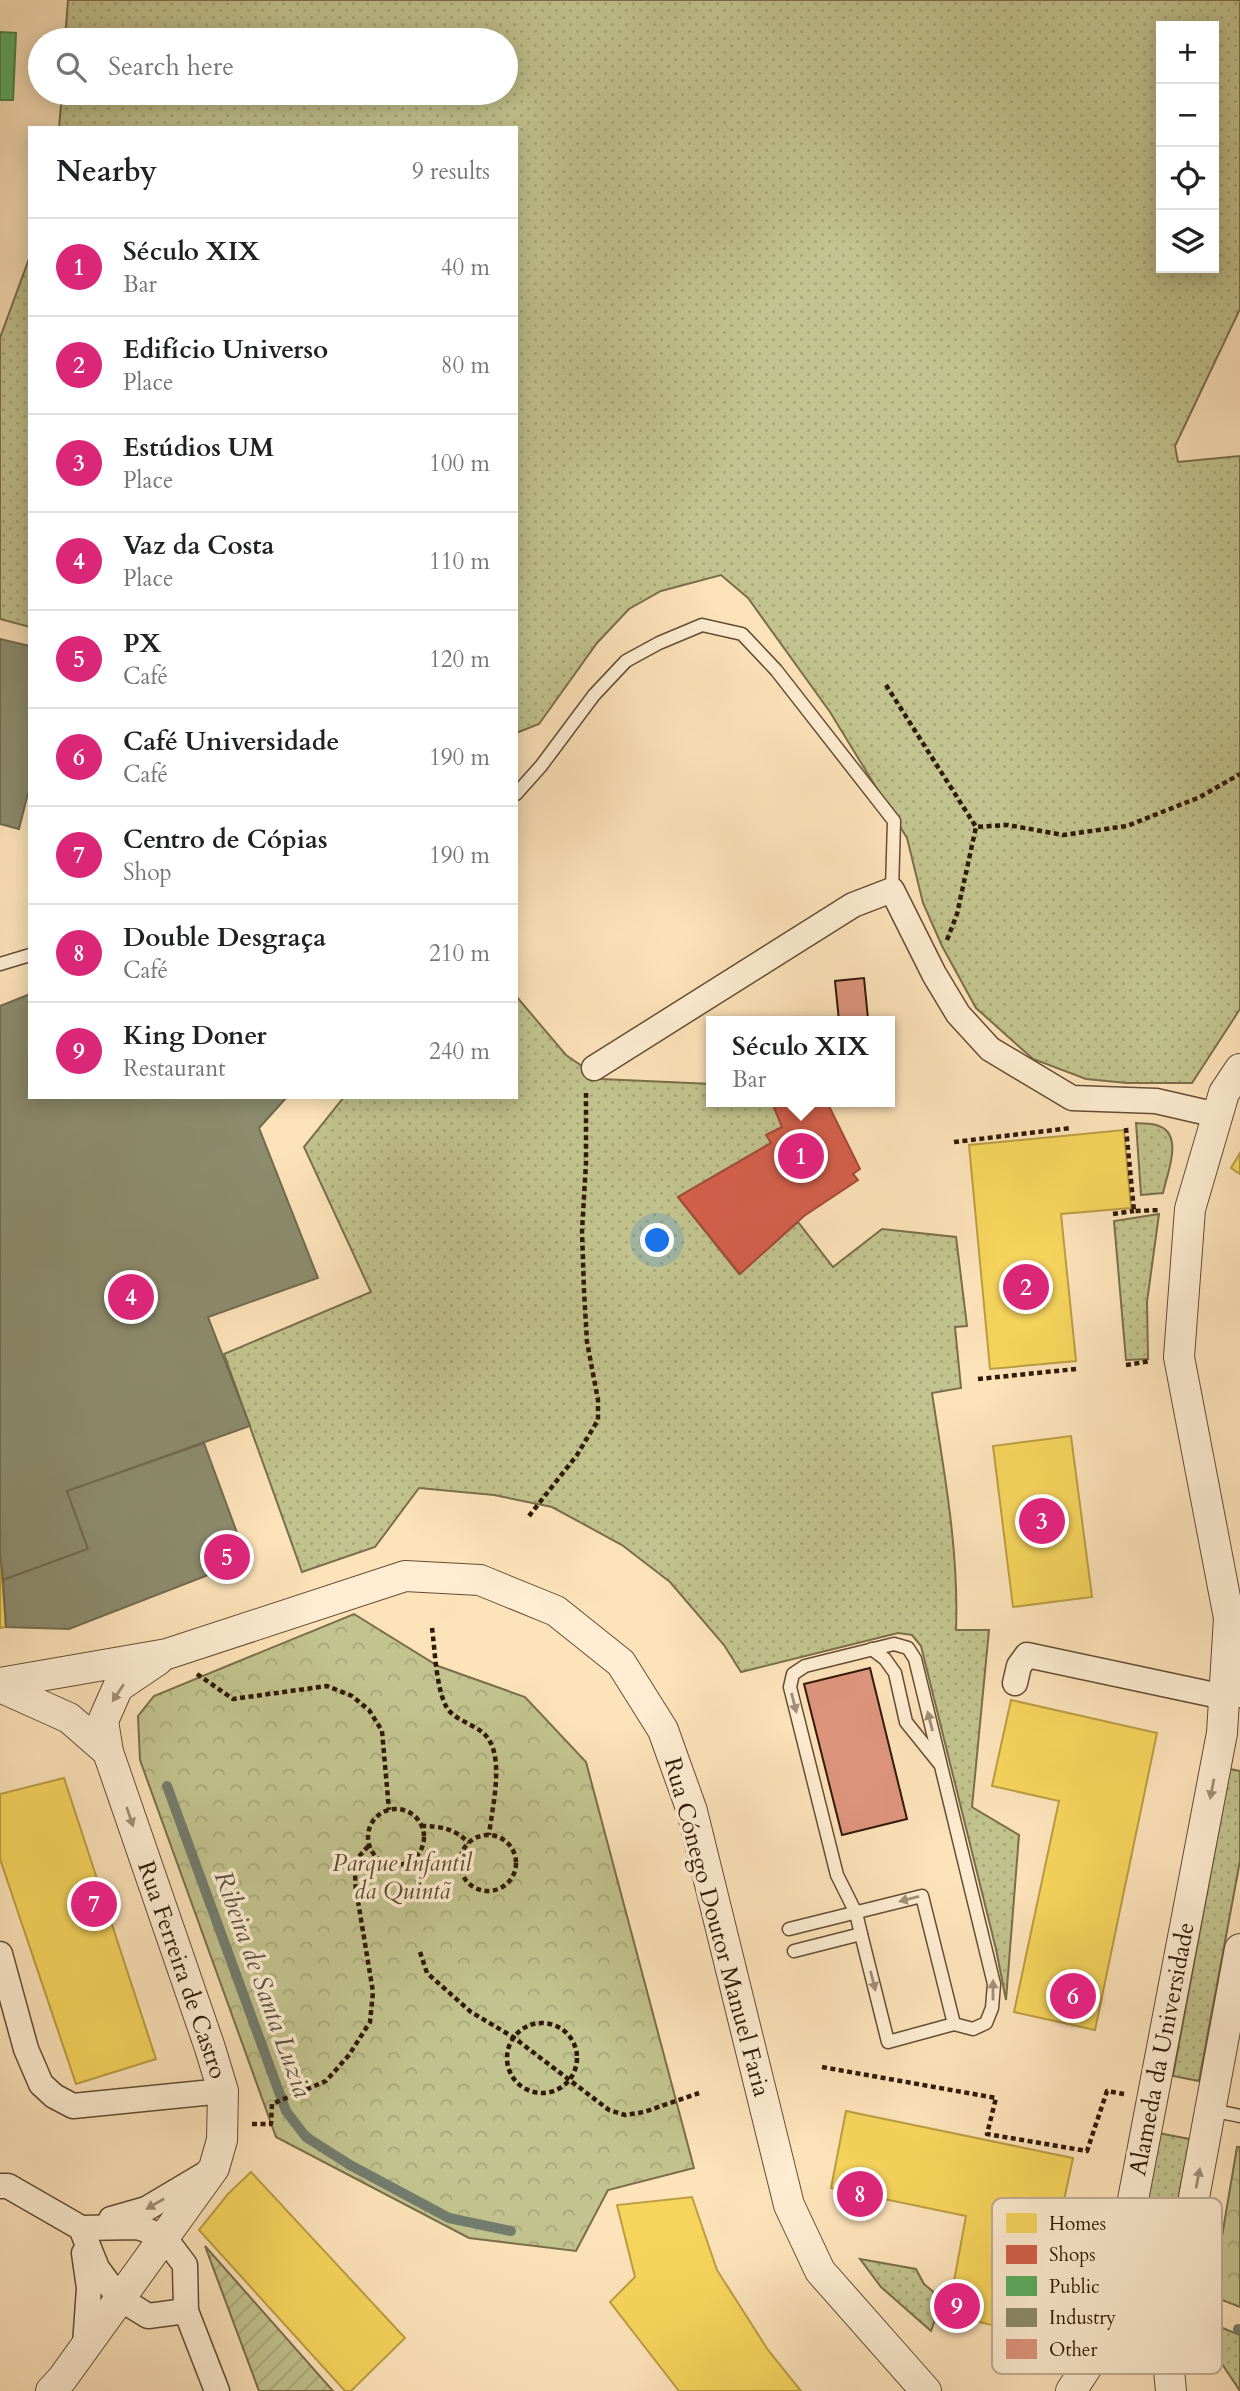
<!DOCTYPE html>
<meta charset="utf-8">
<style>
body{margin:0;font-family:Cardo,serif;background:#f6f6f6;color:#202124}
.controls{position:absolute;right:21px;top:21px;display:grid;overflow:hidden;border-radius:0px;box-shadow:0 4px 18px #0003}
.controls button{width:63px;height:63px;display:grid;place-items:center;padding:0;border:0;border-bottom:2px solid #e0e0e0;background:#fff;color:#202124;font:35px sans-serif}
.you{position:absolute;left:658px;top:1241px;width:24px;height:24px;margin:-18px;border:5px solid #fff;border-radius:50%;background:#1a73e8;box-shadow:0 0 0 10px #1a73e833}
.badge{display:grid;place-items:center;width:46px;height:46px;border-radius:50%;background:#db2777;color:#fff;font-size:23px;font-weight:700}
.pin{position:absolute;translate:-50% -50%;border:4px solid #fff;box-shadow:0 2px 7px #0006}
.popup{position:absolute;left:706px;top:1016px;width:189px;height:91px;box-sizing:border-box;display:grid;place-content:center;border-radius:0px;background:#fff;filter:drop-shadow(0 2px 5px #0005);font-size:23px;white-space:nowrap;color:#757577}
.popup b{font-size:26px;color:#202124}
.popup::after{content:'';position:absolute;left:50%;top:100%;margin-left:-14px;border:14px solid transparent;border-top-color:#fff}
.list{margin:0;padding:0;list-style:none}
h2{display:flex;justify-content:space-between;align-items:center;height:91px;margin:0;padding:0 28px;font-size:30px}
h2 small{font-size:23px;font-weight:400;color:#757577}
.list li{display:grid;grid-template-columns:46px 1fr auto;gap:21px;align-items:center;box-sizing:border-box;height:98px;padding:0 28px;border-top:2px solid #e0e0e0}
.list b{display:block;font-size:26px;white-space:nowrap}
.list p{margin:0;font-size:23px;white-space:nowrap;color:#757577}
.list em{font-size:23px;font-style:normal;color:#757577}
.icon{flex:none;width:38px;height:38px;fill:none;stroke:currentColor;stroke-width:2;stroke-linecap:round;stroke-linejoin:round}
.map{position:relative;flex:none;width:1240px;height:2391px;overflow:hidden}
.search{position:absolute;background:#fff;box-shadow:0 4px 18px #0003;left:28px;top:28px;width:490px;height:77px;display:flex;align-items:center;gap:18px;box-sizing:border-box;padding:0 24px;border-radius:38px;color:#757577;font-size:26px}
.panel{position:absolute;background:#fff;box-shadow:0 4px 18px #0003;left:28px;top:126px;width:490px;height:973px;border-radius:0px}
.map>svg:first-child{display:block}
.grass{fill:url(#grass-dots);stroke:#7a6e4a;stroke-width:2;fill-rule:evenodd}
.forest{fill:url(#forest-crowns);stroke:#7a6e4a;stroke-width:2}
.garden{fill:url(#garden-furrows);stroke:#7a6e4a;stroke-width:2}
.homes{fill:#f6d55c;stroke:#bb9d42;stroke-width:2}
.shops{fill:#d6604d;stroke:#a44b38;stroke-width:2}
.public{fill:#5aae61;stroke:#4e8146;stroke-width:2}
.industry{fill:#8c8c6e;stroke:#716a4f;stroke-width:2}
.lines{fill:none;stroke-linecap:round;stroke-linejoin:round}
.stream{stroke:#737c6e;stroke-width:10}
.building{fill:#de957e;stroke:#311907;stroke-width:2}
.service-casing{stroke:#644c34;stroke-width:15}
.minor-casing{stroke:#644c34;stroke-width:27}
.tertiary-casing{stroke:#644c34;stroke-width:32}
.path{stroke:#311907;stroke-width:4.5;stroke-dasharray:5 3.5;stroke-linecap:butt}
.service{stroke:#feedd2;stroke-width:12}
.minor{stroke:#feedd2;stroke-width:24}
.tertiary{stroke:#feedd2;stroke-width:30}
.oneway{fill:#a28e77}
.labels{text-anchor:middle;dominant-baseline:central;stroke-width:7;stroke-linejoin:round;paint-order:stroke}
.park-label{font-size:24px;font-style:italic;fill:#5c4c30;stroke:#feedd2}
.street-label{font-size:24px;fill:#311907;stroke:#feedd2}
.water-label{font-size:26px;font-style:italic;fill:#585343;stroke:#feedd2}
.key{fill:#feedd2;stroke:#c0ad95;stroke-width:2}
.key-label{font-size:19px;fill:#311907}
</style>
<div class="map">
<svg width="1240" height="2391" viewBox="0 0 1240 2391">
<defs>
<pattern id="grass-dots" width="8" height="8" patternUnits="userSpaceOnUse" patternTransform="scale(1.75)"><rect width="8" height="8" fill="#c2c38e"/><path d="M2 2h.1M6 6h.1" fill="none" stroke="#a7a779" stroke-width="1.8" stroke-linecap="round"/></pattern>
<pattern id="forest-crowns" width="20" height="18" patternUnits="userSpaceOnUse" patternTransform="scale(1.75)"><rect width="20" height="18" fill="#c2c38e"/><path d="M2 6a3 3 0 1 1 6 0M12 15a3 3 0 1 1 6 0" fill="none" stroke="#a7a779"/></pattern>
<pattern id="garden-furrows" width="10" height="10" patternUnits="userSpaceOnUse" patternTransform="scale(1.75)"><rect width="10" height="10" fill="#c2c38e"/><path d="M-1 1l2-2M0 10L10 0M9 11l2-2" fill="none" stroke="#a7a779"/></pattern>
</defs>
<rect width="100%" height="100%" fill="#fde3ba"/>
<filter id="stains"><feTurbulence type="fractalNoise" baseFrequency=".00286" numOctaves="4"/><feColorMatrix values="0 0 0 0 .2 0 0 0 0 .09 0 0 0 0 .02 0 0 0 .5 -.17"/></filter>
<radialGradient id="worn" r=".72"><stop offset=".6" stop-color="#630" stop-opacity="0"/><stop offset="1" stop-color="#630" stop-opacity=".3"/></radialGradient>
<g class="grass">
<path d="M68 0H1240V309L1175 446 1178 462 1240 456V1009L1192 1083H1127L1086 1079 1033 1059 976 1008 942 946 923 903 907 838 830 712 748 598 721 575 661 591 629 609 597 643 539 724 516 733V128H59L62 93H506V40H65ZM1161 26H1214V268H1161Z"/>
<path d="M30 256V627L0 619V338Z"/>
<path d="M516 996 566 1055 601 1079 712 1084V1102H772L782 1127 767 1135 771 1143 678 1197 739 1274 798 1222 833 1267 882 1229 956 1237 967 1326 955 1327 961 1388 932 1393C944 1472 959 1550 956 1630H989L972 1807 1019 1835 1006 2000 996 1949 921 1646 912 1635 898 1633 741 1672 724 1645 670 1582 622 1545 552 1507 494 1495 419 1488 375 1547 302 1572 224 1354 371 1292 304 1147 344 1097H516Z"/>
<path d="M1136 1123C1143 1124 1152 1123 1159 1126 1184 1135 1167 1174 1163 1193L1141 1195Z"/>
<path d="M1159 1214 1147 1302 1148 1359 1126 1360 1114 1221Z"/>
<path d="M1230 1769 1240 1771V1861L1199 2081 1173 2076Z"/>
<path d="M1158 2133 1190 2139 1148 2353 1116 2346Z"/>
<path d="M860 2259 916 2269 924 2284 942 2299 931 2331 881 2287Z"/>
<path d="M1215 2325 1240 2335V2391L1214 2352Z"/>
</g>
<g class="forest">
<path d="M354 1614 438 1666 525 1697 586 1762 694 2168 608 2190 576 2251 469 2238 276 2137 140 1760 138 1716 154 1696Z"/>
<path d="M1237 2147H1240V2307L1212 2296Z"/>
</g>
<path class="garden" d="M205 2246 333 2391H259Z"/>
<g class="homes">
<path d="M1124 1130 1131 1208 1061 1214 1076 1361 990 1369 969 1145Z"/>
<path d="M1240 1153V1174L1231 1168Z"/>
<path d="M1071 1436 1092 1597 1013 1607 993 1446Z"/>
<path d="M0 1556 6 1627 0 1628Z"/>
<path d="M1011 1700 1157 1733 1095 2030 1014 2012 1059 1801 992 1786Z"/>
<path d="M64 1778 156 2059 76 2084 0 1859V1794Z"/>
<path d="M846 2111 1073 2158 1035 2336 948 2314 966 2216 831 2188Z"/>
<path d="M251 2172 405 2338 351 2391H345L199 2230 228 2194Z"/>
<path d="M692 2197 717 2270 768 2350 801 2391H679L610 2302 635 2277 617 2205Z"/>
</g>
<path class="shops" d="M772 1102H827L860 1169 853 1174 858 1180 804 1216 740 1274 678 1197 771 1143 766 1135 782 1127Z"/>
<path class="public" d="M0 32 16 33 13 100H0Z"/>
<g class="industry">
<path d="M0 639 30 646V785L19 829 0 824Z"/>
<path d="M30 994V1097H287L259 1128 318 1278 208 1317 250 1426 67 1491 88 1549 3 1580 0 1553V1006Z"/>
<path d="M204 1443 247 1560 69 1629 6 1627 3 1580 88 1549 67 1491Z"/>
</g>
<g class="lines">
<g class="stream">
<path d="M167 1786 286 2111 306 2137 350 2165 449 2218 511 2231"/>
<path d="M1238 2329 1240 2330"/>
</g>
</g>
<g class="building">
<path d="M864 978 868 1019 839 1021 835 981Z"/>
<path d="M870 1668 907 1819 842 1835 804 1684Z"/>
</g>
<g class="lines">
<g class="service-casing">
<g id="service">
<path d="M516 794 541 766 594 695 626 661 659 643 702 625 742 634 776 670 894 821 892 890"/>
<path d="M0 964 30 955"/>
<path d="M872 1649 885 1659 895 1673 906 1722 939 1763"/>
<path d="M789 1929 922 1896 954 2024 888 2042 861 1934 794 1951"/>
<path d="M861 1934 856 1913 837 1875 790 1687 793 1674 805 1666 894 1644 908 1648 915 1659 994 1984 992 2008 986 2023 973 2029 954 2024"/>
<path d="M1211 2110 1240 2116"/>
</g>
</g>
<g class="minor-casing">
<g id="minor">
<path d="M594 1068 853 905 892 890 934 974 958 1014 990 1049 1072 1098 1156 1101 1217 1115"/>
<path d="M1015 1683 1019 1666 1027 1655 1224 1697 1240 1695"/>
<path d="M0 1954 26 2049 41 2084 54 2096 73 2106 223 2091"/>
<path d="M0 2186H8L81 2228"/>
<path d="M111 2219 146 2209 210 2171"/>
<path d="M81 2228 138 2227 164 2237 185 2265 186 2311 217 2391"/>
<path d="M81 2228 97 2268 119 2298 148 2316 186 2311"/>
<path d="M84 2253 89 2288 85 2345"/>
</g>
</g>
<g class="tertiary-casing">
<g id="tertiary">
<path d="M1236 1637 1229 1618 1179 1357 1190 1209 1224 1093 1240 1069"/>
<path d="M0 1683 167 1654 405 1576 480 1580 556 1611 621 1663 663 1730 692 1811 789 2205 820 2271 926 2391"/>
<path d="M0 1687 69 1718 108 1752"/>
<path d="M51 2391 62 2379 214 2168 222 2140 223 2091 210 2048 108 1752 103 1721 118 1687 158 1660"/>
<path d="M1071 2391 1107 2336 1222 1733 1229 1618"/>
<path d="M1171 2391 1168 2360 1175 2300 1240 1949"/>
</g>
</g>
<g class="path">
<path d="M886 685 976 827"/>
<path d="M947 940 957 914 976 827 1008 825 1063 835 1127 826 1200 797 1240 774"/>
<path d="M1126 1128 1134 1211 1161 1210"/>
<path d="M954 1142 1071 1128"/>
<path d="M1113 1214 1134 1211"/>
<path d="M1126 1365 1151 1361"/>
<path d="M978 1379 1076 1369"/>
<path d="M529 1516 577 1455 598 1420V1400L587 1342 584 1291 582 1231 586 1163V1093"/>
<path d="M432 1628C435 1650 436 1689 447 1708 454 1719 472 1724 482 1732 507 1751 492 1807 489 1835"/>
<path d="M197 1674 233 1699 327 1686 352 1696 369 1710 382 1731 389 1810"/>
<circle cx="396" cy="1837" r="28"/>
<path d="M421 1826C441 1826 455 1829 469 1843"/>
<circle cx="488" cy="1863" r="28"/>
<path d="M420 1952 427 1973 471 2012 513 2037 609 2110 625 2115 644 2112 699 2093"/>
<circle cx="542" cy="2058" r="35"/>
<path d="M822 2067 996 2098 987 2134 1087 2151 1107 2091 1124 2094"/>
<path d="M252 2124H271L272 2104 326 2081 349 2055 370 2022 373 1992 355 1883 356 1860 369 1845"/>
</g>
<use href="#service" class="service"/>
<use href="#minor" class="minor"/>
<use href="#tertiary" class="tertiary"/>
</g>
<defs><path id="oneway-solid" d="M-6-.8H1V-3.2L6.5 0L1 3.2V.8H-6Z" transform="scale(1.75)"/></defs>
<g class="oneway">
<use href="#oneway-solid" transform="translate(118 1693) rotate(123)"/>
<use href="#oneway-solid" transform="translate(794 1703) rotate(76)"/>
<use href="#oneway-solid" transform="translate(930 1721) rotate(-104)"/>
<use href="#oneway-solid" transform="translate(1212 1789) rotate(101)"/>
<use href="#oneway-solid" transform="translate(130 1817) rotate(71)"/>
<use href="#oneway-solid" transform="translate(909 1899) rotate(166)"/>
<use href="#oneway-solid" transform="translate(873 1981) rotate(76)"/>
<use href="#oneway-solid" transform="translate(993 1990) rotate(-90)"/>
<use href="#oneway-solid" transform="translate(1198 2178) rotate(-79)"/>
<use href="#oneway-solid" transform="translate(155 2204) rotate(150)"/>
</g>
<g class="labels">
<g class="park-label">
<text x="402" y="1863">Parque Infantil<tspan x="402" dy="28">da Quintã</tspan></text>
</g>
<g class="street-label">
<text transform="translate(717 1927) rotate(75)">Rua Cónego Doutor Manuel Faria</text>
<text transform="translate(182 1970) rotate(71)">Rua Ferreira de Castro</text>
<text transform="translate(1162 2049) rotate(-79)">Alameda da Universidade</text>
</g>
<g class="water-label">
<text transform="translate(263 1984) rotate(70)">Ribeira de Santa Luzia</text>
</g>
</g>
<rect x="992" y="2198" width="230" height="176" rx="10" class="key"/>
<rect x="1006" y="2213" width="31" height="20" fill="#f6d55c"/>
<rect x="1006" y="2245" width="31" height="19" fill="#d6604d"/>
<rect x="1006" y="2276" width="31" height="20" fill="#5aae61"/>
<rect x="1006" y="2308" width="31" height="19" fill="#8c8c6e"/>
<rect x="1006" y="2339" width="31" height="20" fill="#de957e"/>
<g class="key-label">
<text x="1049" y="2230">Homes</text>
<text x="1049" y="2261">Shops</text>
<text x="1049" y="2293">Public</text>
<text x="1049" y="2324">Industry</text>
<text x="1049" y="2356">Other</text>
</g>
<rect width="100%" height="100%" filter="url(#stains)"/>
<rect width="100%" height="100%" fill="url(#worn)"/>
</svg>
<div class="controls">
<button>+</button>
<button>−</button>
<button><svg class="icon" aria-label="locate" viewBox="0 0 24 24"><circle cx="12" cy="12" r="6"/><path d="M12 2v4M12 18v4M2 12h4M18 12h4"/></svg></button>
<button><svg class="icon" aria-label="layers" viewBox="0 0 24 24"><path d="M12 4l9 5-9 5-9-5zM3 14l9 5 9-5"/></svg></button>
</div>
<div class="you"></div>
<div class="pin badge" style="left:801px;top:1156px">1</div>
<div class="popup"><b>Século XIX</b>Bar</div>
<div class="pin badge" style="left:1026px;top:1287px">2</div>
<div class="pin badge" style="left:1042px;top:1521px">3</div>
<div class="pin badge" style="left:131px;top:1297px">4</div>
<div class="pin badge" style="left:227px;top:1557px">5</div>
<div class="pin badge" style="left:1073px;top:1996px">6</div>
<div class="pin badge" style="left:94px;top:1904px">7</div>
<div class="pin badge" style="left:860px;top:2194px">8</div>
<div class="pin badge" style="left:957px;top:2306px">9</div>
<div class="search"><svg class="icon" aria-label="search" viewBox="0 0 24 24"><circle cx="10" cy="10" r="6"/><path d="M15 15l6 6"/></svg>Search here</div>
<section class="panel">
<h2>Nearby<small>9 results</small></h2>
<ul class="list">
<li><span class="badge">1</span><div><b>Século XIX</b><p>Bar</p></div><em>40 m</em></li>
<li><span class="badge">2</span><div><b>Edifício Universo</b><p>Place</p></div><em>80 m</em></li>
<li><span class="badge">3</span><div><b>Estúdios UM</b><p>Place</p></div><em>100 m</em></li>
<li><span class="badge">4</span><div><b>Vaz da Costa</b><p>Place</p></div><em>110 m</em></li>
<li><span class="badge">5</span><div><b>PX</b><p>Café</p></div><em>120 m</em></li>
<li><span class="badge">6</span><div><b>Café Universidade</b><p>Café</p></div><em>190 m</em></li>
<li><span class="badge">7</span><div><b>Centro de Cópias</b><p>Shop</p></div><em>190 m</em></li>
<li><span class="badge">8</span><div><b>Double Desgraça</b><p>Café</p></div><em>210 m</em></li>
<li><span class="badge">9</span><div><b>King Doner</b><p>Restaurant</p></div><em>240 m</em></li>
</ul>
</section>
</div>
